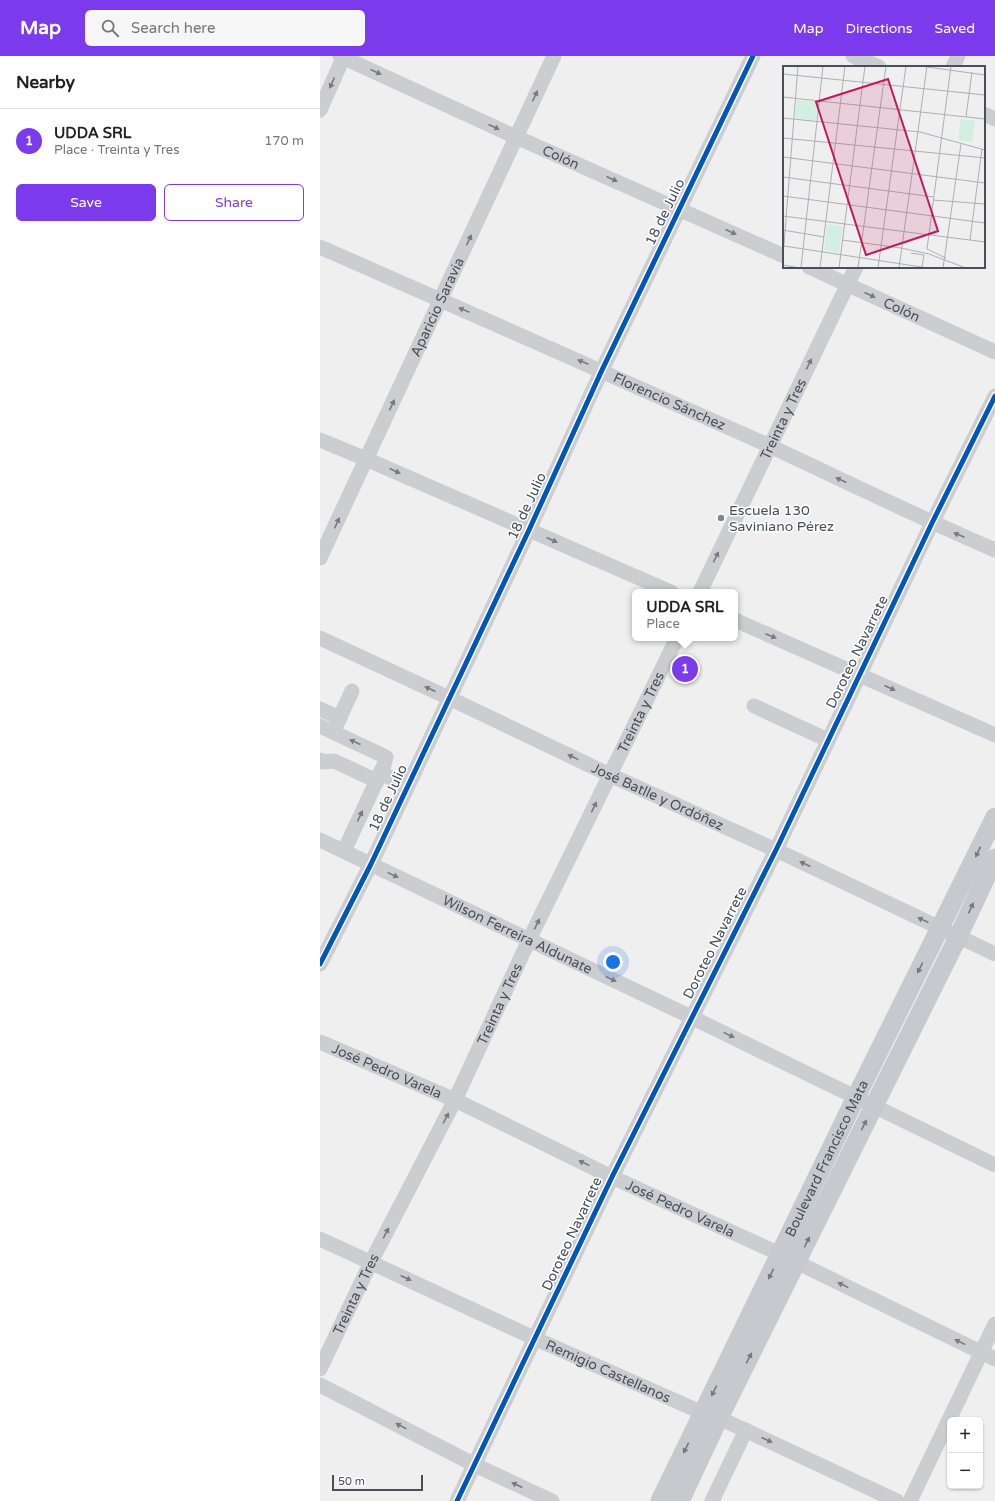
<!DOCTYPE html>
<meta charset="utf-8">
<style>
body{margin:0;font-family:"Varela Round",sans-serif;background:#f6f6f6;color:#222}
.controls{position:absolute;right:12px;bottom:12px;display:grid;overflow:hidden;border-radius:6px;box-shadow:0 1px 3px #0004}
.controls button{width:36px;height:36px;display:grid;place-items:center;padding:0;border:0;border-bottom:1px solid #e0e0e0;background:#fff;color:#222;font:20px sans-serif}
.scale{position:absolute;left:12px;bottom:10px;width:91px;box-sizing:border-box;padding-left:4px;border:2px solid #464f5c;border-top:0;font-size:11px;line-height:14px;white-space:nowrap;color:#464f5c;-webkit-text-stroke:3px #fff;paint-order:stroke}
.you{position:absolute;left:293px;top:906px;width:14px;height:14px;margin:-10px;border:3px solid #fff;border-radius:50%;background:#1a73e8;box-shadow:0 0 0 6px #1a73e833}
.badge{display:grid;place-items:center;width:26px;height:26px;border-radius:50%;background:#7c3aed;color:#fff;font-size:13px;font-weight:700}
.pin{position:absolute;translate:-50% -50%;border:2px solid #fff;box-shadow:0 1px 4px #0006}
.popup{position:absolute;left:312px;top:533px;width:106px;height:52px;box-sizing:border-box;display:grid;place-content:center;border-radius:6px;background:#fff;filter:drop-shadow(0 1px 3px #0005);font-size:13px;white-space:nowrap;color:#767676}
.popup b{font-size:15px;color:#222}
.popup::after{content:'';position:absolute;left:50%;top:100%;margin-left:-8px;border:8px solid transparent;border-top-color:#fff}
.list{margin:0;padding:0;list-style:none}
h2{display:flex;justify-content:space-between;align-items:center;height:52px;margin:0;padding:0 16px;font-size:17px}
h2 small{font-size:13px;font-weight:400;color:#767676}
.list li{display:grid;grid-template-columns:26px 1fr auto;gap:12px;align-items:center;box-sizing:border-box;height:64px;padding:0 16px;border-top:1px solid #e0e0e0}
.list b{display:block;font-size:15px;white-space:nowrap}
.list p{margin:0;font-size:13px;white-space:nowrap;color:#767676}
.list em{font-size:13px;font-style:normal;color:#767676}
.actions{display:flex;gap:8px;padding:12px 16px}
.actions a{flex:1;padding:9px 0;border:1px solid #7c3aed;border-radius:6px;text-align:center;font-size:14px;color:#7c3aed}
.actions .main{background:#7c3aed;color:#fff}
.icon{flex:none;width:22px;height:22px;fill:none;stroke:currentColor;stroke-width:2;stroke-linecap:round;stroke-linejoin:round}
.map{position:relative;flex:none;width:675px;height:1445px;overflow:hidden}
header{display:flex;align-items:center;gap:24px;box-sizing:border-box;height:56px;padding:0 20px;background:#7c3aed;color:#fff}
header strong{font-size:19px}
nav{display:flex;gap:22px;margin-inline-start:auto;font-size:14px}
.search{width:280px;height:36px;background:#f6f6f6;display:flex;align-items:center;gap:10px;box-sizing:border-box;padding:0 14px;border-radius:6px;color:#767676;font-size:15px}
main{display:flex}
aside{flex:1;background:#fff}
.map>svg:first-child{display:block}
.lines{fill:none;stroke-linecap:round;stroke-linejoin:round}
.minor{stroke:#cbcdd0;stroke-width:15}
.major{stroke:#c6cace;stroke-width:19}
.cycleway-casing{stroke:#fff;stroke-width:8}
.cycleway{stroke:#0057b8;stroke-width:5}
.oneway{fill:#757b85}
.oneway2{fill:#737a84}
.poi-dot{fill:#82878f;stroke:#fff;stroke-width:1.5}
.labels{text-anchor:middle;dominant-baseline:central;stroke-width:3;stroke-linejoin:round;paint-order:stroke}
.street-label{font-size:14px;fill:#464f5c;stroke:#fff}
.poi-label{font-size:14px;fill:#464f5c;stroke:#fff;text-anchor:start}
.inset-road{fill:none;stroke:#acafb4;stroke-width:1}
.view{fill:#c2185b;fill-opacity:0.15;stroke:#c2185b;stroke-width:2}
.inset-edge{fill:none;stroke:#464f5c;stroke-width:2}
</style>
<header>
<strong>Map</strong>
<div class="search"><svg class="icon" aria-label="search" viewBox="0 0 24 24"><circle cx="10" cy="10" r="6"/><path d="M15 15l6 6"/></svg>Search here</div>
<nav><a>Map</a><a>Directions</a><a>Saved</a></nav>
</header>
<main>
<aside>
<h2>Nearby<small></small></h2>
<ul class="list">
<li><span class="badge">1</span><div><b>UDDA SRL</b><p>Place · Treinta y Tres</p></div><em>170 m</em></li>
</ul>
<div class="actions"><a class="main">Save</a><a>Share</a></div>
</aside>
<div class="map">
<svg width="675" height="1445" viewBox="0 0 675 1445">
<rect width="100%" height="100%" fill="#f0efef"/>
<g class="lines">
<g class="minor">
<path id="s1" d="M20 0 196 81 464 200"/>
<path d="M533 0 559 11"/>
<path d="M633 11 638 0"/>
<path d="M0 54 24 0"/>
<path d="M664 58 675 63"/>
<path id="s2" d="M0 191C144 255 288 317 432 382 513 419 593 459 675 494"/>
<path id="s3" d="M489 211 675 296"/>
<path d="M0 384 46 403 351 536"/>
<path id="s4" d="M0 502 234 0"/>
<path id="s5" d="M380 536 536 211"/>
<path d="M415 564 675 679"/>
<path id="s6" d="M0 582 129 642 290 719 456 794 675 898"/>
<path d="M434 650 508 684"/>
<path d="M0 653 20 662"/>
<path d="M0 670 66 701 64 709 24 795"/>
<path d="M13 676 32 635"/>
<path d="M0 704 3 706 14 705 57 725"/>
<path d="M60 717 88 729"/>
<path id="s7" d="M0 784 371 961 675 1109"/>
<path d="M0 908 51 808 209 474 282 314 433 0"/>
<path id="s8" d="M0 986 135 1044 292 1121 460 1198 675 1303"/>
<path id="s9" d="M0 1183 216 1283 383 1357 399 1362 577 1445"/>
<path id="s10" d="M0 1313 51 1206 135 1044 209 884 357 582"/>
<path d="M0 1329 155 1409 232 1445"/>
<path d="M137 1445 292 1121 456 794 612 467 675 340"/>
<path d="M392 1445 426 1374"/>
<path d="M590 1445 675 1268"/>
</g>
<g class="major">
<path id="s11" d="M340 1445 536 1041 675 761"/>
<path d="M360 1445 399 1362 638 881 675 802"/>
</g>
<g class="cycleway-casing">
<g id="cycleway">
<path d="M0 908 51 808 209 474 282 314 433 0"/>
<path d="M137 1445 292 1121 456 794 612 467 675 340"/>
</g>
</g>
<use href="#cycleway" class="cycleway"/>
</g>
<defs><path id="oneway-solid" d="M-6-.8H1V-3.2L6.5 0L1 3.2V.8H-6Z"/></defs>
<g class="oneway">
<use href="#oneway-solid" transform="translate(56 16) rotate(25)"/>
<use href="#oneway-solid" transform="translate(12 27) rotate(114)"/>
<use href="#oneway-solid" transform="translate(215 40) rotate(-65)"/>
<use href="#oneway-solid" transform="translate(174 71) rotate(25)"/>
<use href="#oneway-solid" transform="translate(292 123) rotate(24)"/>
<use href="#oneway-solid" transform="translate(411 176) rotate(24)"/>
<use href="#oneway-solid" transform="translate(149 184) rotate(-65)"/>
<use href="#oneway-solid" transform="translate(550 239) rotate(25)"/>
<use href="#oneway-solid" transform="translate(144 254) rotate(-157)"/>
<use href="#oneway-solid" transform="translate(263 306) rotate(-157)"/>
<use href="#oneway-solid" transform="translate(489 308) rotate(-64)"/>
<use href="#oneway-solid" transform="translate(72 349) rotate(-65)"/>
<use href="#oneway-solid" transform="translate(75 415) rotate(24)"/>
<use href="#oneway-solid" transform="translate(521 424) rotate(-155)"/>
<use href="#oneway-solid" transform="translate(17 467) rotate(-65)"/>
<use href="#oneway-solid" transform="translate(639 479) rotate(-157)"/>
<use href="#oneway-solid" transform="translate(232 484) rotate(24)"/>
<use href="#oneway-solid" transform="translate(396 501) rotate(-64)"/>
<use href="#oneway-solid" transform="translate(451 580) rotate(23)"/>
<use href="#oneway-solid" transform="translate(570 632) rotate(24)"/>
<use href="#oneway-solid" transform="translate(110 633) rotate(-155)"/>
<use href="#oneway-solid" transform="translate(35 686) rotate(-156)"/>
<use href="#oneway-solid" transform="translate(253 701) rotate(-154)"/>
<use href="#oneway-solid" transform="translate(274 751) rotate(-64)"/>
<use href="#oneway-solid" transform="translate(40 760) rotate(-65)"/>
<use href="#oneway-solid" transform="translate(485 808) rotate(-155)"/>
<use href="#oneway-solid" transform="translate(73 819) rotate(26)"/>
<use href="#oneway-solid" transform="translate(603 864) rotate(-155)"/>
<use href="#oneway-solid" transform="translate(217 868) rotate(-64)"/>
<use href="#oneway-solid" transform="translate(291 923) rotate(25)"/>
<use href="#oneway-solid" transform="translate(409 979) rotate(26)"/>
<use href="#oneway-solid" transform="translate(126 1062) rotate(-62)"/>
<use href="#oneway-solid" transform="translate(264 1107) rotate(-154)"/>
<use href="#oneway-solid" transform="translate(66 1177) rotate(-62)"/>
<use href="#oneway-solid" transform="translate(86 1222) rotate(25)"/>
<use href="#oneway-solid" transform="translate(523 1229) rotate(-154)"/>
<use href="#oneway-solid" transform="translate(640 1286) rotate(-154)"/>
<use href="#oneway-solid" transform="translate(81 1370) rotate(-153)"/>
<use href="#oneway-solid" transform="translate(447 1384) rotate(25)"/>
<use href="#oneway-solid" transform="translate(197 1429) rotate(-155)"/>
</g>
<g class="oneway2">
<use href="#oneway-solid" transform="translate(658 796) rotate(116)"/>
<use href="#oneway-solid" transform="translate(651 852) rotate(-65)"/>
<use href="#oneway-solid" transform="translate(600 912) rotate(116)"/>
<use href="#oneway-solid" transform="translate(544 1069) rotate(-64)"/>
<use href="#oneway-solid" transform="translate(487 1186) rotate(-64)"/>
<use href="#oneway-solid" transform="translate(451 1218) rotate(116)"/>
<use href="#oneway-solid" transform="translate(429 1302) rotate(-63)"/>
<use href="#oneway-solid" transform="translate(394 1335) rotate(116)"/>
<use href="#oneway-solid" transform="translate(366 1392) rotate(116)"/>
</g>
<circle class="poi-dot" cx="401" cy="462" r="4"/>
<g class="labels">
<g class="street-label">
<text stroke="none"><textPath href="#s1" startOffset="243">Colón</textPath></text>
<text transform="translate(345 156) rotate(-64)">18 de Julio</text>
<text stroke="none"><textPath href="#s4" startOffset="277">Aparicio Saravia</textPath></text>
<text stroke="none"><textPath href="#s3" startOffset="102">Colón</textPath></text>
<text stroke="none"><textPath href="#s2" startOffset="382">Florencio Sánchez</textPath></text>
<text stroke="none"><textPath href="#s5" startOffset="192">Treinta y Tres</textPath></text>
<text transform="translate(207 450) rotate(-65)">18 de Julio</text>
<text transform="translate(537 596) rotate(-64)">Doroteo Navarrete</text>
<text stroke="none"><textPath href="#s10" startOffset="731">Treinta y Tres</textPath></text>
<text stroke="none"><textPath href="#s6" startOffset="373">José Batlle y Ordóñez</textPath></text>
<text transform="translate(68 742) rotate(-65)">18 de Julio</text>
<text stroke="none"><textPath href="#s7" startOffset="219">Wilson Ferreira Aldunate</textPath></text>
<text transform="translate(395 887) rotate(-63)">Doroteo Navarrete</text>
<text stroke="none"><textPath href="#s10" startOffset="407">Treinta y Tres</textPath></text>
<text stroke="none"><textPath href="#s8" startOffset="73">José Pedro Varela</textPath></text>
<text stroke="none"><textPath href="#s11" startOffset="381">Boulevard Francisco Mata</textPath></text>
<text stroke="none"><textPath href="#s8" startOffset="397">José Pedro Varela</textPath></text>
<text transform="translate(252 1178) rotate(-65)">Doroteo Navarrete</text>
<text stroke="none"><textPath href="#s10" startOffset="83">Treinta y Tres</textPath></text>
<text stroke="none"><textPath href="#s9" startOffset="317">Remigio Castellanos</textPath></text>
</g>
<g class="poi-label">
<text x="409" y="454">Escuela 130<tspan x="409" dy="16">Saviniano Pérez</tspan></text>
</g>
</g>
<g transform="translate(463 10)">
<rect width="202" height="202" fill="#f0efef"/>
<path d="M14 34 35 36 33 54 12 52ZM178 53 192 55 189 76 175 74ZM44 158 60 161 56 187 41 184Z" fill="#d3efe1"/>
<path class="inset-road" d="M137 0 202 9M0 8 202 29M0 31 202 53M183 51 189 6M0 52 137 66 202 84M0 72 202 92M0 91 202 117M0 111 151 131M0 130 202 157M150 134 202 138M0 150 202 176M0 164 41 171M59 174 118 182M187 174 199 83M1 180 145 202M118 182 146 188 183 202M128 187 141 189 139 201M0 191 15 0M163 192 144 183 168 0M0 199 17 202M18 202 40 0M37 202 62 0M56 202 82 0M75 202 103 0M95 202 123 0M116 202 144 0M160 202 178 78"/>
<path class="view" d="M105 13 155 165 83 189 33 36Z"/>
<rect width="202" height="202" class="inset-edge"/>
</g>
</svg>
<div class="controls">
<button>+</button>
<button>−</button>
</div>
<div class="scale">50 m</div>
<div class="you"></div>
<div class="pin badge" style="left:365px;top:613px">1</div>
<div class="popup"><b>UDDA SRL</b>Place</div>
</div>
</main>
